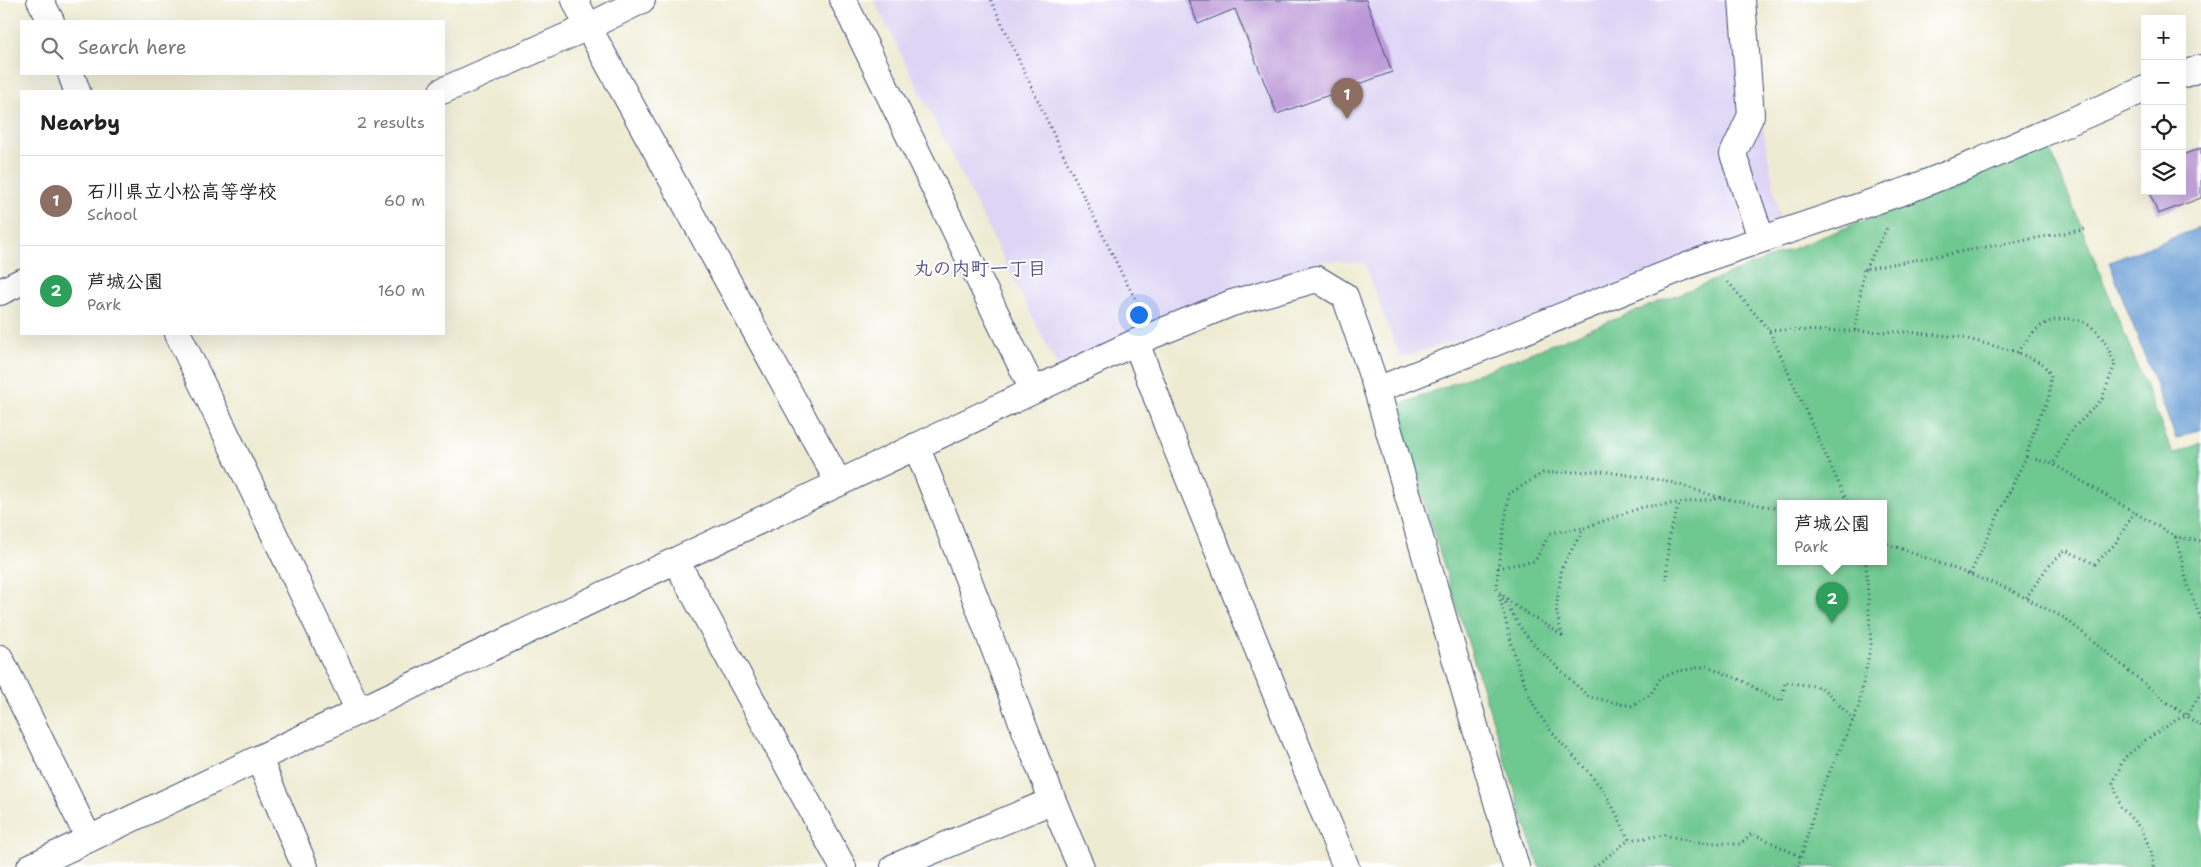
<!DOCTYPE html>
<meta charset="utf-8">
<style>
body{margin:0;font-family:"Shantell Sans","Klee One",sans-serif;background:#f6f6f6;color:#222}
.controls{position:absolute;right:15px;top:15px;display:grid;overflow:hidden;border-radius:0px;box-shadow:0 5px 20px #0002}
.controls button{width:45px;height:45px;display:grid;place-items:center;padding:0;border:0;border-bottom:1px solid #e0e0e0;background:#fff;color:#222;font:25px sans-serif}
.you{position:absolute;left:1138px;top:314px;width:18px;height:18px;margin:-12px;border:4px solid #fff;border-radius:50%;background:#1a73e8;box-shadow:0 0 0 8px #1a73e833}
.badge{display:grid;place-items:center;width:32px;height:32px;border-radius:50%;background:#1a73e8;color:#fff;font-size:16px;font-weight:700}
.pin{position:absolute;translate:-50% -41px;filter:drop-shadow(0 1px 2px #0008)}
.pin::after{content:'';position:absolute;top:26px;width:18px;height:15px;background:inherit;clip-path:polygon(0 0,100% 0,50% 100%)}
.popup{position:absolute;left:1777px;top:500px;width:110px;height:65px;box-sizing:border-box;display:grid;place-content:center;border-radius:0px;background:#fff;filter:drop-shadow(0 1px 4px #0005);font-size:16px;white-space:nowrap;color:#767676}
.popup b{font-size:19px;color:#222}
.popup::after{content:'';position:absolute;left:50%;top:100%;margin-left:-10px;border:10px solid transparent;border-top-color:#fff}
.list{margin:0;padding:0;list-style:none}
h2{display:flex;justify-content:space-between;align-items:center;height:65px;margin:0;padding:0 20px;font-size:21px}
h2 small{font-size:16px;font-weight:400;color:#767676}
.list li{display:grid;grid-template-columns:32px 1fr auto;gap:15px;align-items:center;box-sizing:border-box;height:90px;padding:0 20px;border-top:1px solid #e0e0e0}
.list b{display:block;font-size:19px;white-space:nowrap}
.list p{margin:0;font-size:16px;white-space:nowrap;color:#767676}
.list em{font-size:16px;font-style:normal;color:#767676}
.icon{flex:none;width:28px;height:28px;fill:none;stroke:currentColor;stroke-width:2;stroke-linecap:round;stroke-linejoin:round}
.map{position:relative;flex:none;width:2201px;height:867px;overflow:hidden}
.search{position:absolute;background:#fff;box-shadow:0 5px 20px #0002;left:20px;top:20px;width:425px;height:55px;display:flex;align-items:center;gap:12px;box-sizing:border-box;padding:0 18px;border-radius:0px;color:#767676;font-size:19px}
.panel{position:absolute;background:#fff;box-shadow:0 5px 20px #0002;left:20px;top:90px;width:425px;height:245px;border-radius:0px}
.map>svg:first-child{display:block}
.built{fill:#ded5f5}
.green{fill:#6ec890;stroke:#447c77;fill-rule:evenodd}
.water{fill:#679dd4;stroke:#416699}
.building{fill:#bb96d7}
.lines{fill:none;stroke-linecap:round;stroke-linejoin:round}
.street-casing{stroke:#3b4b70;stroke-width:28}
.path{stroke:#3b4b70;stroke-width:3;stroke-dasharray:1 4;stroke-linecap:butt}
.street{stroke:#fff;stroke-width:26}
.labels{text-anchor:middle;dominant-baseline:central;stroke-width:4;stroke-linejoin:round;paint-order:stroke}
.neighbourhood-label{font-size:19px;font-weight:bold;fill:#535388;stroke:#fff}
</style>
<div class="map">
<svg width="2201" height="867" viewBox="0 0 2201 867">
<rect width="100%" height="100%" fill="#fff"/>
<filter id="ink" filterUnits="userSpaceOnUse"><feTurbulence type="fractalNoise" baseFrequency=".02" numOctaves="2"/><feDisplacementMap in="SourceGraphic" scale="10" xChannelSelector="R" yChannelSelector="G"/><feConvolveMatrix kernelMatrix="1 2 1 2 8 2 1 2 1" color-interpolation-filters="sRGB"/></filter>
<filter id="wash" filterUnits="userSpaceOnUse"><feTurbulence type="fractalNoise" baseFrequency=".0096" numOctaves="4" result="noise"/><feDisplacementMap in="SourceGraphic" scale="20" xChannelSelector="R" yChannelSelector="G"/><feGaussianBlur stdDeviation="1.12" result="paint"/><feColorMatrix in="noise" values="0 0 0 0 0 0 0 0 0 0 0 0 0 0 0 0 0 1.4 0 .05"/><feComposite in="paint" operator="in"/></filter>
<g filter="url(#wash)">
<rect width="100%" height="100%" fill="#efebd3"/>
<path class="built" d="M874 0H1740L1783 238 1400 358 1364 263 1319 261 1066 384Z"/>
<path class="green" d="M2049 147 2173 454 2201 443V867H1539L1394 407ZM1781 504H1883V562H1781Z"/>
<path class="water" d="M2201 227V429L2176 439 2109 262Z"/>
<g id="blocks">
<g class="building">
<path d="M1188 0H1366L1392 72 1277 114 1235 9 1198 24Z"/>
<path d="M2201 148V198L2158 214 2149 191H2182V155Z"/>
</g>
</g>
</g>
<g filter="url(#ink)">
<use href="#blocks" fill-opacity="0" stroke="#3b4b70" stroke-width="1"/>
<g class="lines">
<g class="street-casing">
<g id="street">
<path d="M40 0 51 21"/>
<path d="M575 0 588 27 839 483"/>
<path d="M843 0 1033 390"/>
<path d="M1742 0 1751 115 1733 154 1761 238"/>
<path d="M71 74 77 91"/>
<path d="M2182 75 2201 68"/>
<path d="M442 91 588 27 642 0"/>
<path d="M0 292 21 282"/>
<path d="M178 334 359 711"/>
<path d="M1136 342 1167 425 1346 867"/>
<path d="M1377 390 1707 258 1908 190 1978 162 2145 89"/>
<path d="M916 446C974 585 1020 729 1081 867"/>
<path d="M676 561 843 867"/>
<path d="M0 658 89 839"/>
<path d="M259 759 305 867"/>
<path d="M30 867 1136 342 1232 303 1317 279 1345 296 1377 390 1516 867"/>
<path d="M894 867 1052 801"/>
</g>
</g>
<g class="path">
<path d="M991 0 1059 146 1126 282 1141 309"/>
<path d="M1865 269 1887 228"/>
<path d="M1728 282 1769 330 1848 504"/>
<path d="M1769 330 1906 332 1960 337 2017 352C2024 344 2032 332 2041 326 2059 314 2084 317 2098 333 2106 342 2110 353 2115 364L2102 399 2069 433 2053 464 2176 537 2201 541"/>
<path d="M1855 330 1864 269 2087 229"/>
<path d="M2026 457 2053 464"/>
<path d="M1721 498 1643 507 1584 528 1562 567 1556 609 1562 635 1514 605 1497 589 1498 568 1509 494 1543 473 1601 471 1667 481 1721 498 1781 509"/>
<path d="M2176 537 2188 586 2201 619"/>
<path d="M1883 542 2006 588 2066 619 2168 703 2201 726"/>
<path d="M1498 568 1535 561 1550 533 1583 528"/>
<path d="M1970 574 2026 457 2038 419 2049 398 2051 375 2043 364 2017 352"/>
<path d="M1666 580 1669 535 1680 502"/>
<path d="M1500 594 1522 630 1536 647 1589 697 1632 706 1651 694 1661 677 1679 671 1708 666 1747 683 1771 698 1782 701 1785 682 1820 687 1829 694 1853 720"/>
<path d="M1499 595C1509 633 1517 672 1535 707 1549 734 1574 754 1593 778 1609 796 1619 819 1629 840"/>
<path d="M2026 598 2046 569 2065 550 2095 564 2115 544 2134 512"/>
<path d="M1594 867 1629 840 1665 835 1696 842 1741 844 1752 833 1801 857"/>
<path d="M1798 867 1819 796 1858 709 1871 644 1866 562"/>
<path d="M2153 867 2151 851 2142 830 2121 807 2113 783 2124 758 2147 739 2176 720 2186 716 2201 693"/>
</g>
<use href="#street" class="street"/>
</g>
</g>
<g class="labels">
<g class="neighbourhood-label">
<text x="980" y="268">丸の内町一丁目</text>
</g>
</g>
</svg>
<div class="controls">
<button>+</button>
<button>−</button>
<button><svg class="icon" aria-label="locate" viewBox="0 0 24 24"><circle cx="12" cy="12" r="6"/><path d="M12 2v4M12 18v4M2 12h4M18 12h4"/></svg></button>
<button><svg class="icon" aria-label="layers" viewBox="0 0 24 24"><path d="M12 4l9 5-9 5-9-5zM3 14l9 5 9-5"/></svg></button>
</div>
<div class="you"></div>
<div class="pin badge" style="left:1347px;top:119px;background:#8d6e63">1</div>
<div class="pin badge" style="left:1832px;top:623px;background:#2e9e5b">2</div>
<div class="popup"><b>芦城公園</b>Park</div>
<div class="search"><svg class="icon" aria-label="search" viewBox="0 0 24 24"><circle cx="10" cy="10" r="6"/><path d="M15 15l6 6"/></svg>Search here</div>
<section class="panel">
<h2>Nearby<small>2 results</small></h2>
<ul class="list">
<li><span class="badge" style="background:#8d6e63">1</span><div><b>石川県立小松高等学校</b><p>School</p></div><em>60 m</em></li>
<li><span class="badge" style="background:#2e9e5b">2</span><div><b>芦城公園</b><p>Park</p></div><em>160 m</em></li>
</ul>
</section>
</div>
